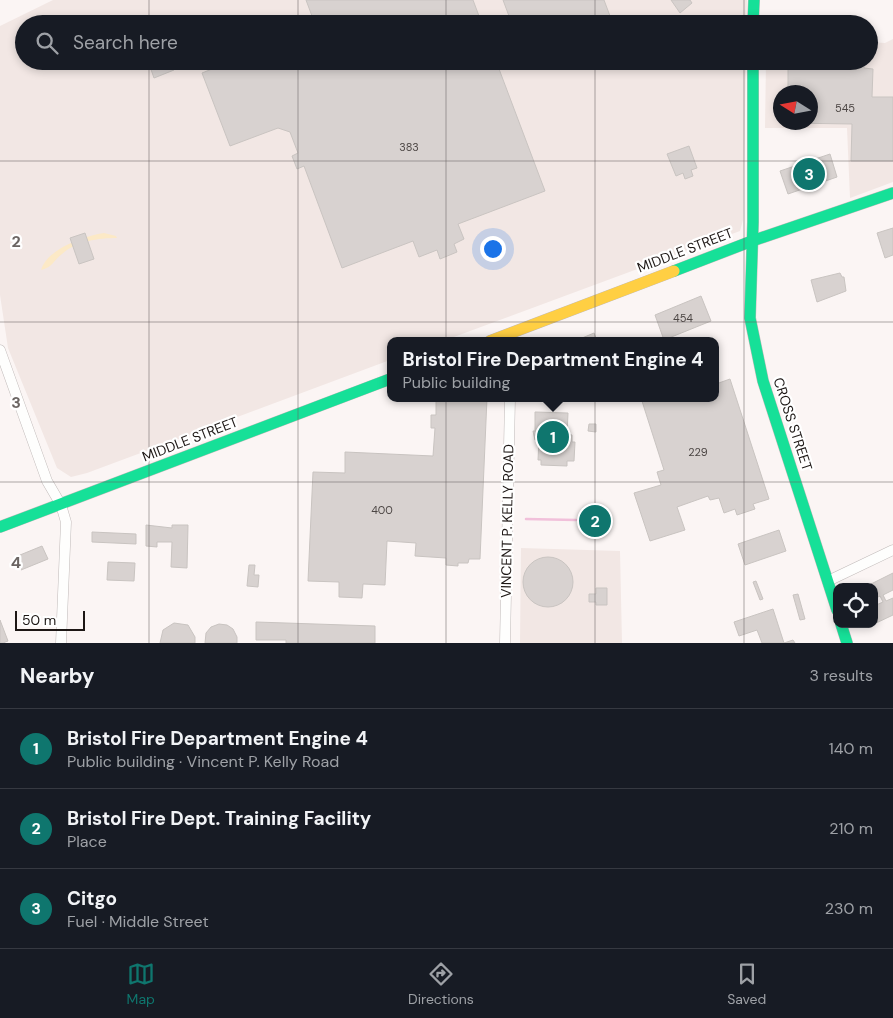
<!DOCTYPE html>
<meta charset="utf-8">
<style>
body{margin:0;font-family:"DM Sans",sans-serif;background:#20242c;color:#f1f3f6}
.controls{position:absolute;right:15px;bottom:15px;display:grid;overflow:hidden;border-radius:10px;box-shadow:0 2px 8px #0003}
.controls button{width:45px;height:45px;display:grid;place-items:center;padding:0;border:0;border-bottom:1px solid #363941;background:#171b24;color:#f1f3f6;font:25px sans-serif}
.compass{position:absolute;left:773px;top:85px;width:45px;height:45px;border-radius:50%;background:#171b24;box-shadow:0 2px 8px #0003;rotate:281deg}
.scale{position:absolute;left:15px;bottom:12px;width:70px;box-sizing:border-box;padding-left:5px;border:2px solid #1d1715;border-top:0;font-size:14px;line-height:18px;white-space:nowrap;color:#1d1715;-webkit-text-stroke:4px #fff;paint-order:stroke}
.you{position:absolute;left:492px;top:248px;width:18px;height:18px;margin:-12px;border:4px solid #fff;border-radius:50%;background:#1a73e8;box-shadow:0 0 0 8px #1a73e833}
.badge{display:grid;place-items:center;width:32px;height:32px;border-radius:50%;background:#0f766e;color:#fff;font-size:16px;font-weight:700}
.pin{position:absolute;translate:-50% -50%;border:2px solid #fff;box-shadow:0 1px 5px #0006}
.popup{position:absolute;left:387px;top:337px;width:332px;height:65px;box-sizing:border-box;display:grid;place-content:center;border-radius:10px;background:#171b24;filter:drop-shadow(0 1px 4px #0005);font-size:16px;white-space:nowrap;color:#9ea1a6}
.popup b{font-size:19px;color:#f1f3f6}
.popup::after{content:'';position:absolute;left:50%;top:100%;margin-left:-10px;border:10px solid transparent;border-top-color:#171b24}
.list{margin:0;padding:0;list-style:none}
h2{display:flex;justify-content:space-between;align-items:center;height:65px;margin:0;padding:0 20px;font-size:21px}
h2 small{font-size:16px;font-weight:400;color:#9ea1a6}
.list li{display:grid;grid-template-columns:32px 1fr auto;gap:15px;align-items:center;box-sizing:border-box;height:80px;padding:0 20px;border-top:1px solid #363941}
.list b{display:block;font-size:19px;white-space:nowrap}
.list p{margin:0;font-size:16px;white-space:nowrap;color:#9ea1a6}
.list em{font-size:16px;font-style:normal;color:#9ea1a6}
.icon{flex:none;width:28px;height:28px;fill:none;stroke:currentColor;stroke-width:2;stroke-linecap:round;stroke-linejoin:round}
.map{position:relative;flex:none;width:893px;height:643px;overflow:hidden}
.search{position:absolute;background:#171b24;box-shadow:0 2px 8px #0003;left:15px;right:15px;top:15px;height:55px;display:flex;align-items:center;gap:12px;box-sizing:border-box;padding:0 18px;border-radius:28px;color:#9ea1a6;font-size:19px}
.sheet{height:305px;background:#171b24}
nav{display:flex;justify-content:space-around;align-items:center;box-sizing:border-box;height:70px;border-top:1px solid #363941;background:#171b24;font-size:14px;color:#9ea1a6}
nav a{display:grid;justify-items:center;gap:2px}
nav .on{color:#0f766e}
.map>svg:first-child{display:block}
.built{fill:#f2e7e4;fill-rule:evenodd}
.green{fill:#fce9c6}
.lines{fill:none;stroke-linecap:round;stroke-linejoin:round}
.stream{stroke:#f1c0da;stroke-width:2.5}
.building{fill:#d8d2d0;stroke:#c9c4c1}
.street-casing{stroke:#c0bab9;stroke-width:11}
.fast-casing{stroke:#c0bab9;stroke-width:12}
.slow-casing{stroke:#c0bab9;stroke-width:12}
.street{stroke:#fefefd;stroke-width:10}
.fast{stroke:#16e098;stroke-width:11}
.slow{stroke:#ffcf43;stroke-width:11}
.grid{fill:none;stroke:#6b6563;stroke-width:1;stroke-opacity:0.55}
.labels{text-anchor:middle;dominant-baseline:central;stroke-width:4.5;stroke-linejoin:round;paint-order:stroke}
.number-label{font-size:11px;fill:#4c4644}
.street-label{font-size:14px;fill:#1d1715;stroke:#fff}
.grid-label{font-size:16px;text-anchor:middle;font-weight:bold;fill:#6b6563;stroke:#fff;stroke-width:4.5;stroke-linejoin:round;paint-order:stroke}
</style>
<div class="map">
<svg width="893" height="643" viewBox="0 0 893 643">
<rect width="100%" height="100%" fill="#fbf5f4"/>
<g class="built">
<path d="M53 0H747L746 24H24V61H746L743 220 740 231 443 341H390V360L87 473 71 477 57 468 8 348 0 295V26Z"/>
<path d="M893 39V182L850 198 847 128H765L766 61H869V42L885 43ZM780 92H810V122H780Z"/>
<path d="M521 548 620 551 622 643H520Z"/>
</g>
<path class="green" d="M104 233 116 236 117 238C99 238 76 241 62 254 53 261 53 267 41 270 47 249 84 236 104 233Z"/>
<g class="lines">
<path class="stream" d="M526 519 576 520"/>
</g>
<g class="building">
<path d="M306 0H473L482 24H315Z"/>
<path d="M503 0H604L613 24H512Z"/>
<path d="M671 0H690L692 3 680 13Z"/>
<path d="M148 61H171L174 70 154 78Z"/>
<path d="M232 61H496L545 191 458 224 464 239 454 244 457 252 440 259 437 250 419 257 413 241 342 268 304 166 297 169 292 156 298 153 290 132 278 128 230 146 202 73Z"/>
<path d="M859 63H864V68L873 69 872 97H893V161H851L852 124 787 123 810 122V92H788V68L859 69Z"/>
<path d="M689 146 697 168 691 170 693 176 685 179 683 173 676 176 667 154Z"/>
<path d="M830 154 837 177 788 194 780 171Z"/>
<path d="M893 228V255L885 258 877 233Z"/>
<path d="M85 233 94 259 79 264 70 238Z"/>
<path d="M840 273 842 277H844L846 291 817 302 811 280Z"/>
<path d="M701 296 711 321 664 340 655 315Z"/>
<path d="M594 333 597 341H575Z"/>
<path d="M730 379 769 499 753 504 755 509 737 515 735 509 724 513 719 498 710 500 708 496 677 507 685 530 650 541 634 493 661 485 657 472 664 470 641 398H716V384Z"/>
<path d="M436 398H487L480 559H469L468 563H458V566L446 565V558L415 556 416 543 387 541 385 585 363 584 362 598 339 597V582L308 581 313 472 345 473V452L433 456 435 428H431V415H436Z"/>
<path d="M535 412 568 413 567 434 572 435V442H575L574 461H567V466L541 465V460H538L539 440H535L533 431H535Z"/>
<path d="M589 424H596V432L588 431Z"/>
<path d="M591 508H601L600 533H590Z"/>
<path d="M146 525 172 528V525H188L187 568 171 567 172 542H157V547L146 546Z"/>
<path d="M779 530 786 551 745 565 738 544Z"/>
<path d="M92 532 136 534V544L92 542Z"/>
<path d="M42 546 48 559 21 570 17 560 21 558 20 555Z"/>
<circle cx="548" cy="582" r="25"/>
<path d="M108 562 135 563 134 581 107 580Z"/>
<path d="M249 565H255L254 575H259L258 587 247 586Z"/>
<path d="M893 573V590L883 595 886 601 893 598V615L874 624V606L883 602 880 596 874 599V587H865Z"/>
<path d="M756 581 763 599 760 600 753 582Z"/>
<path d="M596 588H607V605H596V602H589V594H596Z"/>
<path d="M798 594 805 619 800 620 793 595Z"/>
<path d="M773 609 784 643 793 640 795 643H762L757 630 739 636 734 622Z"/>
<path d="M0 620 8 641 3 643H0Z"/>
<path d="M256 622 375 626V643H286V640H256Z"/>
<path d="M174 623 188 625 195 637V643H160L163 630Z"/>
<path d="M219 624 227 625 233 629 237 637V643H205L206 633 211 627Z"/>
</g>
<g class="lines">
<g class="street-casing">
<g id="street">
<path d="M0 350 47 481 61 505 66 522 61 643"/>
<path d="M828 581 893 550"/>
<path d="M505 643 510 398"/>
</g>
</g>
<g class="fast-casing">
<g id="fast">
<path d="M753 24 754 0"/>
<path d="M753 61V222L750 318 763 381 837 610"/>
<path d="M674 271 752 241 893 193"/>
<path d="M0 527 390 379"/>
<path d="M841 624 847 643"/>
</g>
</g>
<g class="slow-casing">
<path id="slow" d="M490 341 674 271"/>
</g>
<use href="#street" class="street"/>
<use href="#fast" class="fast"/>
<use href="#slow" class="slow"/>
</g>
<path class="grid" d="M149 0V24M298 0V24M446 0V24M595 0V24M744 0V24M149 61V643M298 61V643M446 61V643M595 61V643M744 61V643M0 161H893M0 322H893M0 482H893"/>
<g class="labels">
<g class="number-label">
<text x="845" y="108">545</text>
<text x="409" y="147">383</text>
<text x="683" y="318">454</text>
<text x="698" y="452">229</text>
<text x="382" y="510">400</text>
</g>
<g class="street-label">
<text transform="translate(685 250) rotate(-21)">MIDDLE STREET</text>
<text transform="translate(793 424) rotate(72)">CROSS STREET</text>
<text transform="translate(190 439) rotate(-21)">MIDDLE STREET</text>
<text transform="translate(507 521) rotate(-89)">VINCENT P. KELLY ROAD</text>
</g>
</g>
<g class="grid-label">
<text x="16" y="247">2</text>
<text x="16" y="408">3</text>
<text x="16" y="568">4</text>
</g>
</svg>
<div class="controls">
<button><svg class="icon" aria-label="locate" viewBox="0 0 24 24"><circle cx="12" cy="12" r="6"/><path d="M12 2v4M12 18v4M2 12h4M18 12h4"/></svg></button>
</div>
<svg class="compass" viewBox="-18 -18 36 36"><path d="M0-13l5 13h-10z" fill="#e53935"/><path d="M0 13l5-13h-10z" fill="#9ea1a6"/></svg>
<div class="scale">50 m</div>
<div class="you"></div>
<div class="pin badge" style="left:553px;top:437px">1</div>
<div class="popup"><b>Bristol Fire Department Engine 4</b>Public building</div>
<div class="pin badge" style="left:595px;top:521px">2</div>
<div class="pin badge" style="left:809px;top:174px">3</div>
<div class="search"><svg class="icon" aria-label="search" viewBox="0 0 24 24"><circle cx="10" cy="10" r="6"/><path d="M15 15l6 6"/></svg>Search here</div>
</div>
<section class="sheet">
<h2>Nearby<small>3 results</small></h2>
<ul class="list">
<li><span class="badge">1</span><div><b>Bristol Fire Department Engine 4</b><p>Public building · Vincent P. Kelly Road</p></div><em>140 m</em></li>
<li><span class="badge">2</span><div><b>Bristol Fire Dept. Training Facility</b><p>Place</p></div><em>210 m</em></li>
<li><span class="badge">3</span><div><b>Citgo</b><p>Fuel · Middle Street</p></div><em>230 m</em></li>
</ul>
</section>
<nav>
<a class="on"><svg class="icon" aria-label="map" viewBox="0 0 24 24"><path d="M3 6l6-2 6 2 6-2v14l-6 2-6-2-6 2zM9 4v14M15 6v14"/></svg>Map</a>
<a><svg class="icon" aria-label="directions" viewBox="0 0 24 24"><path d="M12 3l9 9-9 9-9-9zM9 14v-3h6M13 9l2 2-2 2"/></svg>Directions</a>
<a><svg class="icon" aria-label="saved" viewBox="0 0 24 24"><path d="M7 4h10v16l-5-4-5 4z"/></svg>Saved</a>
</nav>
